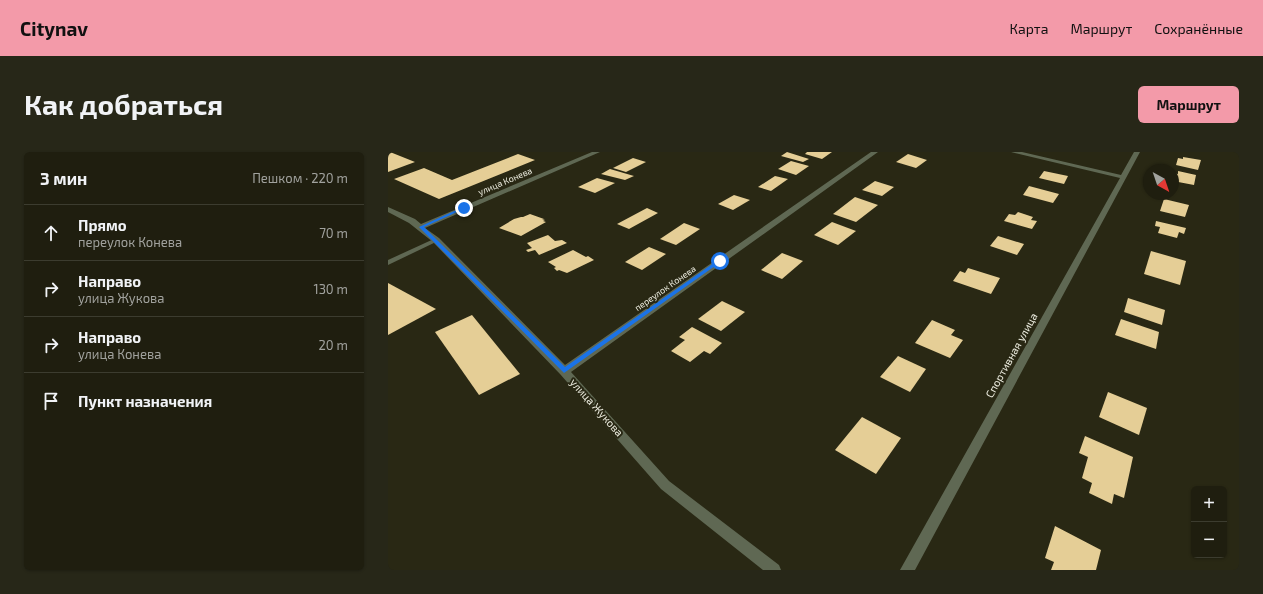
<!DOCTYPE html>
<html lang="ru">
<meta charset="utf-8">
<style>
body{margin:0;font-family:"Exo 2",sans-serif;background:#272718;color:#f1f3f6}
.controls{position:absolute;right:12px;bottom:12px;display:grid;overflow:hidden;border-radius:6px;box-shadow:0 1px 3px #0004}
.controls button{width:36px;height:36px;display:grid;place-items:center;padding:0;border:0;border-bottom:1px solid #3c3c2f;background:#1f1e0f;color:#f1f3f6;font:20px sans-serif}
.compass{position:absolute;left:755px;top:12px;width:36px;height:36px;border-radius:50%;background:#1f1e0f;box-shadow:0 1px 3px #0004;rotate:140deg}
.stop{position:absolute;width:12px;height:12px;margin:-9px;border:3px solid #1a73e8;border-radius:50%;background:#fff}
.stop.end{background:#1a73e8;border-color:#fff;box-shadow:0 1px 4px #0008}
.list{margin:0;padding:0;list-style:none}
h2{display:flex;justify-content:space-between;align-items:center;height:52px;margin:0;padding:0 16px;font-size:17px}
h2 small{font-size:13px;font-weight:400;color:#a1a29e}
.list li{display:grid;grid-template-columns:26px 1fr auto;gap:12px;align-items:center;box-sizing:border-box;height:56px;padding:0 16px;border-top:1px solid #3c3c2f}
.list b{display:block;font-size:15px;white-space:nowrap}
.list p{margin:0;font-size:13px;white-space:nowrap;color:#a1a29e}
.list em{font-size:13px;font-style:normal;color:#a1a29e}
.icon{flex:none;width:22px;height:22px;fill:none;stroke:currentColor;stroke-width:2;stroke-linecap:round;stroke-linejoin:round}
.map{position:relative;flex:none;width:851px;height:418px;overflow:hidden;border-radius:6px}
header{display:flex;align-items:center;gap:24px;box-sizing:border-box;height:56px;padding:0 20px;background:#f39aa9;color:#111}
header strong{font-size:19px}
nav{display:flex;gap:22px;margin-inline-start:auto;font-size:14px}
.intro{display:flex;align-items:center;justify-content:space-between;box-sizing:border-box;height:96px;padding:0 24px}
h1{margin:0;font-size:28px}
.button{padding:10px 18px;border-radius:6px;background:#f39aa9;color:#111;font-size:14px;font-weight:700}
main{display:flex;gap:24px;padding:0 24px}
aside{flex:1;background:#1f1e0f;border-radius:6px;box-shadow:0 1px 3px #0004}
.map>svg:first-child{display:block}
.building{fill:#e5ce96}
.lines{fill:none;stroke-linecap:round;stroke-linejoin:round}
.lane{fill:#5f6853;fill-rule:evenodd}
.street{fill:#5f6853;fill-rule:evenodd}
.route{fill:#1a73e8}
.labels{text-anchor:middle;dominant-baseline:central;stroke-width:4;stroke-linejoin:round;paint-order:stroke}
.far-street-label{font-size:9px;fill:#edede0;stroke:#292814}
.street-label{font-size:11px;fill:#edede0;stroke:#292814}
</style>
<header>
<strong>Citynav</strong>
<nav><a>Карта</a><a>Маршрут</a><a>Сохранённые</a></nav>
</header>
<div class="intro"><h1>Как добраться</h1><a class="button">Маршрут</a></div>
<main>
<aside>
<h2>3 мин<small>Пешком · 220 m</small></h2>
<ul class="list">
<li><svg class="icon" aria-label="ahead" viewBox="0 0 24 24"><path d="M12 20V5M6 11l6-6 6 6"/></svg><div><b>Прямо</b><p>переулок Конева</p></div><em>70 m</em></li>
<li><svg class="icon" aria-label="right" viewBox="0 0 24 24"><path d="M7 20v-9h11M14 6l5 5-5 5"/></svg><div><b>Направо</b><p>улица Жукова</p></div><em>130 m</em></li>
<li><svg class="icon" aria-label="right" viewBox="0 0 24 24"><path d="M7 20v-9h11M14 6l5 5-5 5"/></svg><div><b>Направо</b><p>улица Конева</p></div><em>20 m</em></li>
<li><svg class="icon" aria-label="arrive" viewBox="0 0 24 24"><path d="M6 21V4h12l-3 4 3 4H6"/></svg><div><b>Пункт назначения</b></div></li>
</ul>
</aside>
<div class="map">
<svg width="851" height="418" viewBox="0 0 851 418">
<rect width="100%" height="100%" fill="#292814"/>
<g class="building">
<path d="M0 0H2L27 10 0 20Z"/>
<path d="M399 0 421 7 415 10 393 4Z"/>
<path d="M419 0H444L434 7 417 2Z"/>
<path d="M130 2 147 8 51 47 6 27 36 16 64 28Z"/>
<path d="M520 2 539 8 528 16 508 10Z"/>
<path d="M795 5 813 8 810 18 788 13 790 6 795 7Z"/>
<path d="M245 6 258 10 238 20 225 16Z"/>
<path d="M403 9 421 14 408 23 390 17Z"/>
<path d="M222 17 246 24 237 28 213 22Z"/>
<path d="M656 19 680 24 676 32 651 26Z"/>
<path d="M790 19 808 23 806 33 785 29V21L790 22Z"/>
<path d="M387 24 400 27 383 39 370 35Z"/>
<path d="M209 26 227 31 207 41 190 35Z"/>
<path d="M487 29 506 35 494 44 474 38Z"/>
<path d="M641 34 671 42 665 51 635 43Z"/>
<path d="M346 43 362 48 345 58 330 52Z"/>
<path d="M467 45 490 53 468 70 445 62Z"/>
<path d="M776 47 801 53 797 65 772 59Z"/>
<path d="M259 56 270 61 241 77 229 72Z"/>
<path d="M630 60 645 65 643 68 649 69 644 77 616 69 621 62 627 63Z"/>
<path d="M142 62 156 67H154L157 68 155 69 158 70 133 84 111 76 126 67 133 65H135Z"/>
<path d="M768 69 798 76 796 82 791 80 789 86 770 81 772 75 767 74Z"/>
<path d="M444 70 468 79 450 93 426 83Z"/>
<path d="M296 71 312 77 288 93 272 87Z"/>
<path d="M160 83 167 89 174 88 179 91 151 103 147 98 140 100 138 98 144 96 139 91Z"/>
<path d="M610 84 636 92 629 103 602 94Z"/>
<path d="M261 95 278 102 254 118 237 110Z"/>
<path d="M185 98 198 105 200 104 206 108 179 121 171 118 169 119 166 116 168 115 160 110Z"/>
<path d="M763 99 798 109 792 133 756 122Z"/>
<path d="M394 101 415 109 394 127 373 118Z"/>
<path d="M580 116 612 126 603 142 565 129 572 119 577 121Z"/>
<path d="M0 131 48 157 0 183Z"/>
<path d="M740 146 777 158 774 173 736 160Z"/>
<path d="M334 149 357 160 333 179 310 167Z"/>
<path d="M84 163 132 222 91 243 47 180Z"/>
<path d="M733 167 771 180 768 197 727 183Z"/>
<path d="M544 168 567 178 563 183 575 188 562 206 527 191Z"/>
<path d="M304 175 334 191 322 202 316 199 302 210 283 199 297 188 291 185Z"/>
<path d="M510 204 538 217 522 240 492 225Z"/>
<path d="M720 240 759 256 751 283 711 265Z"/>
<path d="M474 265 513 286 488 322 447 298Z"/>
<path d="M697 284 745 305 736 346 726 342 724 352 701 341 704 331 694 326 700 305 691 301Z"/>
<path d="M667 374 713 398 708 418H663L666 410 657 406Z"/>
</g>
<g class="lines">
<path class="lane" d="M48 86 51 88 50 89 0 113V108Z"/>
<g class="street">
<path d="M204 0H212L37 76 51 86 177 213 483 0H490L183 220 281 329 391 413 393 418H375L273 337 172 222 45 90 21 71 0 60V55L27 67 33 72Z"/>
<path d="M623 0H634L733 23 746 0H752L527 418H512L732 26Z"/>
</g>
</g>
<path class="route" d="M75 55 78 56 36 75 177 215 330 108 334 109 176 221 31 75Z"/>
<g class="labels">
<g class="far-street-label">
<text transform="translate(117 29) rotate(-23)">улица Конева</text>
<text transform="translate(277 136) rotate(-35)">переулок Конева</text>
</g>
<g class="street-label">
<text transform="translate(623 203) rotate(-61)">Спортивная улица</text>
<text transform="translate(209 255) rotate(48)">улица Жукова</text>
</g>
</g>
</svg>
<div class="controls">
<button>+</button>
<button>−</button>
</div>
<svg class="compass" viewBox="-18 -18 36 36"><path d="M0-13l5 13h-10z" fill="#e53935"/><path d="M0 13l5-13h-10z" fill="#a1a29e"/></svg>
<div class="stop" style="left:332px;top:109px"></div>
<div class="stop end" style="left:76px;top:56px"></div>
</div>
</main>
